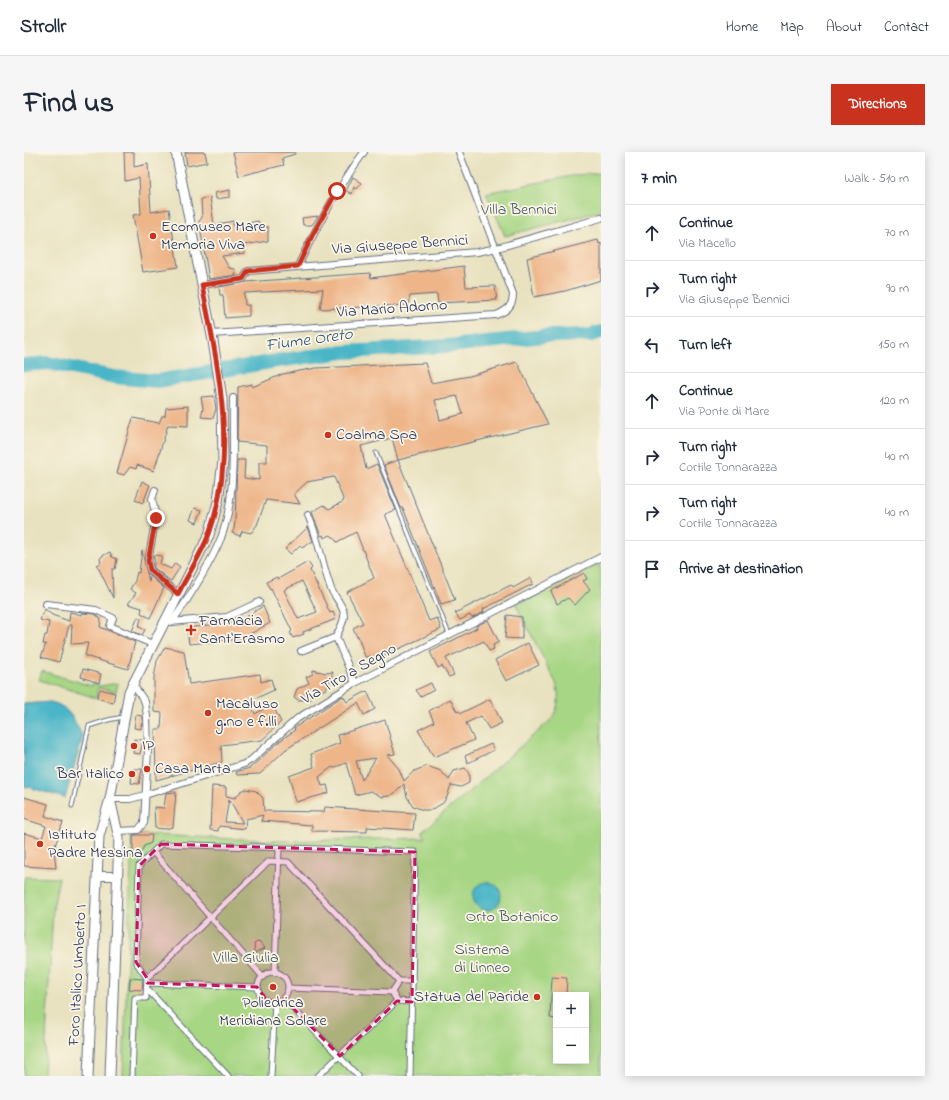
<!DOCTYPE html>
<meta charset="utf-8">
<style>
body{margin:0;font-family:"Indie Flower",sans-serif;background:#f6f6f7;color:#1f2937}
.controls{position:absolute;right:12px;bottom:12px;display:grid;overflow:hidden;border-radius:0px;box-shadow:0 2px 10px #0003}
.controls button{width:36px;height:36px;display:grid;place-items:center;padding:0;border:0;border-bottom:1px solid #e0e1e3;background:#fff;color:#1f2937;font:20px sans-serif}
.stop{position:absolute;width:12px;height:12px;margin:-9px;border:3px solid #c8321e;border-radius:50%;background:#fff}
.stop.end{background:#c8321e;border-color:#fff;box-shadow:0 1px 4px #0008}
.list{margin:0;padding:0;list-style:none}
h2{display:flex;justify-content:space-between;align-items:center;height:52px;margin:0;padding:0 16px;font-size:17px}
h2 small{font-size:13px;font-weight:400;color:#747a83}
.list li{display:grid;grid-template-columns:26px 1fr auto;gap:12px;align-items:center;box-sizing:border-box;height:56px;padding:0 16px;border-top:1px solid #e0e1e3}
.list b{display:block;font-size:15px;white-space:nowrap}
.list p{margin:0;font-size:13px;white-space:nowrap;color:#747a83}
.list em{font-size:13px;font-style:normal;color:#747a83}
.icon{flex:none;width:22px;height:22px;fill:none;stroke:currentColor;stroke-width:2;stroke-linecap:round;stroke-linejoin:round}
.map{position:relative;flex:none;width:577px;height:924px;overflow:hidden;border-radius:0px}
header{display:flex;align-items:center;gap:24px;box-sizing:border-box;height:56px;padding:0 20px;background:#fff;border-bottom:1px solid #e0e1e3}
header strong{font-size:19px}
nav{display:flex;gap:22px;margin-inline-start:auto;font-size:14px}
.intro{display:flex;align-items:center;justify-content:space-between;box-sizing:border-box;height:96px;padding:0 24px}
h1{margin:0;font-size:28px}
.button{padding:10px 18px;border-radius:0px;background:#c8321e;color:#fff;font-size:14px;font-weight:700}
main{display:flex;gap:24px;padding:0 24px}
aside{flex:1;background:#fff;border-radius:0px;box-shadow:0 2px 10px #0003}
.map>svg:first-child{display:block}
.green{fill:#a7d684;stroke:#618271;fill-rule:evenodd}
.water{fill:#4ab5c7;stroke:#327292}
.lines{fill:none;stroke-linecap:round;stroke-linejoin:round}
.river{stroke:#4ab5c7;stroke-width:14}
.building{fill:#eeb589;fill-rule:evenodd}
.service-casing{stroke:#636e80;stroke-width:5}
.pedestrian-casing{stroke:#636e80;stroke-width:7}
.minor-casing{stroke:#636e80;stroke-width:8}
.tertiary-casing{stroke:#636e80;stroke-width:10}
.secondary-casing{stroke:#636e80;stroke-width:11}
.service{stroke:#fff;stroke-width:3}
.pedestrian{stroke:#fff;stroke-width:5}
.minor{stroke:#fff;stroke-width:6}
.tertiary{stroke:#fff;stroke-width:8}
.secondary{stroke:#fff;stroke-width:9}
.route{stroke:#c8321e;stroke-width:5}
.marked{fill:#c2185b;fill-opacity:0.2;stroke:#c2185b;stroke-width:3;stroke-dasharray:8 5;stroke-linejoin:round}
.poi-dot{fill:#c8321e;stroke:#fcf5e5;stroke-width:1.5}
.labels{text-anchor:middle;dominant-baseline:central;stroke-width:3.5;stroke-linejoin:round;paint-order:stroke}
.park-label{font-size:16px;fill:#3e5968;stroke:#fcf5e5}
.poi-label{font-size:16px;fill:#1b2f5e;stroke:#fcf5e5;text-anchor:start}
.street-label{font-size:16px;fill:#1b2f5e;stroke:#fcf5e5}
.water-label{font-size:17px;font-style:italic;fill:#29577e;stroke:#fcf5e5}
</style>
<header>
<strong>Strollr</strong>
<nav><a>Home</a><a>Map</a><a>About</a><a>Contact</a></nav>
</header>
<div class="intro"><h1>Find us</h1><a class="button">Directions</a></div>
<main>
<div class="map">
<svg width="577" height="924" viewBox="0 0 577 924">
<rect width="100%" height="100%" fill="#fcf5e5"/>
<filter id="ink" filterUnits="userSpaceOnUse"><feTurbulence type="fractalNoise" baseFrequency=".025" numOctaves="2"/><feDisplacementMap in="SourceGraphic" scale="8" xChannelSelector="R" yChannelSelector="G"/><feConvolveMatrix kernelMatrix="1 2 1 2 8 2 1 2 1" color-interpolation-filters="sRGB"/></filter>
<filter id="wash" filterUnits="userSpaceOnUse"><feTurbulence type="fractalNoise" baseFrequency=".012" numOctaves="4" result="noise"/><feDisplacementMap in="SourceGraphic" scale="16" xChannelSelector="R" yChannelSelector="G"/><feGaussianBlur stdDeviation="0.9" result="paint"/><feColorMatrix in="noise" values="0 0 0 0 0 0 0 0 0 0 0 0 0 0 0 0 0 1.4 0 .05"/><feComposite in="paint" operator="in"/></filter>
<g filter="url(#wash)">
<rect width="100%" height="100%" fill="#e8e2c0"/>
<g class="green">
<path d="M577 21V59L481 84 462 41 552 23Z"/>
<path d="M577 411V924H99L108 682 255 689 402 686 398 680 528 567C535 554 536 544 532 531L492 453ZM532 843H562V909H532Z"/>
<path d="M18 519 68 534 69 531 76 534 94 531 92 540 74 536 72 546 15 528Z"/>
<path d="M0 725 35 726 29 757 20 924H0Z"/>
</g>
<g class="water">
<path d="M26 550C45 553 51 570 59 585L41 646 0 634V552Z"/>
<circle cx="463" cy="744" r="14"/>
</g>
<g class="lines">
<path class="river" d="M0 213 24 211 90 225 133 229 259 208 320 200 424 194 522 184 567 183 577 180"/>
</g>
<g id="blocks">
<g class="building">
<path d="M100 0H110V15L124 12 127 60 145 57 154 115 119 120 109 63 117 62 115 26 101 29Z"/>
<path d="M161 0H181L183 10 163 14Z"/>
<path d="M209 0H271V2L258 6 260 13 215 24Z"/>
<path d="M329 25 338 31 333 37 330 35 328 42 322 39Z"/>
<path d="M206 38V45L192 47 191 41Z"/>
<path d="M186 45 190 73 209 69 210 74 234 69 236 73 244 75V89L220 93 221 101 198 104 205 116 211 117 212 123 185 127 175 69 178 66 177 47Z"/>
<path d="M294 64 288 73H279L278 66Z"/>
<path d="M574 88 575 92 577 91V128L541 139 510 145 503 106Z"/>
<path d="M440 114 442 135 471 134 473 148 414 151 413 142 386 144 384 153 296 157 299 137 220 141 221 153H225V164L201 166 199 143H196L195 135 222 130 346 121 347 126Z"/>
<path d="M493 210 524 272 374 308 368 286 337 294 342 317 353 312 372 358 361 362 405 469 413 466 417 477 349 509 347 504 341 505 334 484 333 485 329 476 339 471 323 440 350 426 332 380 313 390 307 383 300 386 299 383 297 384 288 360 300 353 305 357 320 349 310 325 283 330 270 342 276 352 242 348 233 373 227 381 218 379 216 384 208 381 210 377 211 370 213 308H221L220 326 235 328V310H243V293L213 290 214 235 228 232V235L259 222 292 216 401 211 407 231 446 224ZM433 244 439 262 416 268 411 248Z"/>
<path d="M190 244 192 257 189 266 177 265 179 256 177 245Z"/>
<path d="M164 254V274L144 273 130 319 113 313 112 317 106 315 100 323 93 321 109 266 135 271 138 264H141L142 256Z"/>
<path d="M374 308 431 448 417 452 379 356H377L360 313Z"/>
<path d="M118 329 126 333 119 351 111 348Z"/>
<path d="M171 356 178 358 173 371 166 368Z"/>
<path d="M284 375 289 389 278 396 276 393 267 402 261 397Z"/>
<path d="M118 398 125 430 126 424 140 436 126 466 117 461 118 456 104 452 112 441 106 437 111 429 113 420 115 421Z"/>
<path d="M86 400 88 405 93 407 91 417H88L89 446 73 413 77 411 76 407 78 404Z"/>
<path d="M130 403 138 404 136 412 147 417 151 411 156 415 147 429 130 416Z"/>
<path d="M284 410 288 416 286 418 306 461 309 460 312 467 279 480 280 482 269 486 266 481 268 479 247 436 246 437 242 430 253 425 254 427ZM278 429 293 460 274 467 260 438Z"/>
<path d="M560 421 563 427 559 429 566 437 551 453 544 446 533 452 527 439Z"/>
<path d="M507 426 509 432 459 457 460 460 448 466 446 463 436 468 431 461 487 433 489 436Z"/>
<path d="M239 454 246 471 217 487 165 492 163 476 216 469Z"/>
<path d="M21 457 28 463 45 469 46 460 58 463V461L71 462 77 467 76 475 111 490 104 517 61 504 64 491 47 492 48 473H45L35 510 17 505 22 492H19L21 483H23L25 470 16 468Z"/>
<path d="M483 463 498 465V487L481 486Z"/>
<path d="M114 465 117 466 115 475 121 478 118 483 108 479Z"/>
<path d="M464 468 475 490 469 493 470 497 465 499 460 489 422 506 430 523 425 525 418 514 414 516 406 500 453 476 452 474Z"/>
<path d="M504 491 515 513 482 529 471 508Z"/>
<path d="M141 495 160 499 165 532 236 522 237 530 247 527 250 538 226 549 231 562 248 552 257 570 238 588 197 593 198 610 132 628 131 577H137L138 561 130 560V526L133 509Z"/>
<path d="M59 517 77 522 75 531 57 525Z"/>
<path d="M289 518 302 521 309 520 303 536 298 539H292L290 544 286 548H274L270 545 273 537 285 531 282 525 289 522Z"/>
<path d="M407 531 410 538 397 545 392 538Z"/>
<path d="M76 537 91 541 89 551 73 546Z"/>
<path d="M343 539 351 557 340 563 334 551 261 598 236 622 213 623 212 620 226 616 257 588 271 578 270 576 319 544 323 550Z"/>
<path d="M426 547 433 560 435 559 437 561 466 547 478 571 465 577 457 564 442 571 450 588 410 605 394 578 410 570 405 559Z"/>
<path d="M112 563 118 564 117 577 110 576Z"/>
<path d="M361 568 371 602 363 603 375 617 380 629 390 619 403 614 417 619 425 628 430 619 441 616 445 622V631L437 635 427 633 423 645 419 651 407 658H399L389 654 383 645 380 632 371 641 365 644 358 645 347 639 331 643 322 611 309 616 308 615 295 625 298 634 303 633 305 641 272 650 265 624 290 615 287 602 316 591 314 583ZM352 606 338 628 332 609Z"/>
<path d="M110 587 119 588 116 602 109 601Z"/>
<path d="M467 592 470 598 444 611 441 604Z"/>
<path d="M109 617H118L115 632 107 631Z"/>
<path d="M188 634 202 635V644L211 646 217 639 222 637 232 639 239 646 240 659 300 660 301 655 391 661 389 678 343 675V680L288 679V673L237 669 239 663 222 667 221 677 195 674 194 679 186 678ZM205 647 219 671 201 670Z"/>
<path d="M152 640 149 675 141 677 131 676 130 655 140 656 142 641Z"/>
<path d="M0 645 24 652 21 664 39 670 30 697 32 716 0 714V681L18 686 22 674 0 667Z"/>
<path d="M109 683H128L127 691 120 694 117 701H109Z"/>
<path d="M235 789 241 796 231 801 230 792Z"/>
<path d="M528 825 543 826 542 843H532V867L526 866Z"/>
<path d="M106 826 119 827 118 838 105 837Z"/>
</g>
</g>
</g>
<g filter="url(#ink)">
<use href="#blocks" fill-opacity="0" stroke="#636e80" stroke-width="1"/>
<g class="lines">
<g class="service-casing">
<g id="service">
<path d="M352 301 425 482"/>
<path d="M48 654 65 574 84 568 99 565"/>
</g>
</g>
<g class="pedestrian-casing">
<g id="pedestrian">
<circle cx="249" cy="835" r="15"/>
<path d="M251 821 255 696"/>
<path d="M239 825 129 700 137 692 391 700 386 924"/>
<path d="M123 826 245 709 264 710 375 829"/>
<path d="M123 831 234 835"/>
<path d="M264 836 368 840"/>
<path d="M123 837 204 924"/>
<path d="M259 846 334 924"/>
<path d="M388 850 373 849 368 840 375 829H389"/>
<path d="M108 924 111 846H122L123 826 112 810 115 714 129 700"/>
<path d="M247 924 251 850"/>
<path d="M294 924 373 849"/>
</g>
</g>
<g class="minor-casing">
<g id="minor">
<path d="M274 114C293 74 314 36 340 0"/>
<path d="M178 133 219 127 224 119 453 100 473 96 577 66"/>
<path d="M187 182 472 163C483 159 489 154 489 142L435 0"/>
<path d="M131 338 128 347 132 365 124 409 126 418 154 442"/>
<path d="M284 363C295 387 298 412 307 437 310 444 319 453 320 462 321 469 315 478 312 485L331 531"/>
<path d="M22 452 72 458 89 466 86 474 128 492"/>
<path d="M147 470 203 465 235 450"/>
<path d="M148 470C166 444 185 415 197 386 213 343 208 292 209 246"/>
<path d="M277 499 312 485"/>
<path d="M86 647H106L121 643 220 612 227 608 274 566 331 531 577 405"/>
<path d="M94 679 114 678 120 671 124 598 123 565 121 550 108 531"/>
</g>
</g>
<g class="tertiary-casing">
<path id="tertiary" d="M73 724H94"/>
</g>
<g class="secondary-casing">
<g id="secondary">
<path d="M64 924 75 684 86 647 105 540 185 383 194 350 199 309 198 247 189 189 152 0"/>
<path d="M86 924 95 686 86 647"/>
</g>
</g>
<use href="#service" class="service"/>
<use href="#pedestrian" class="pedestrian"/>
<use href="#minor" class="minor"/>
<use href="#tertiary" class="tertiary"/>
<use href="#secondary" class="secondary"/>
</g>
</g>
<g class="lines" filter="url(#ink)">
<path class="route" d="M132 366 124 409 126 418 154 442C164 422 177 403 185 382 214 302 194 214 178 133L219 127 224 119 274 114 289 82 313 39"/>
</g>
<path class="marked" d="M137 692 391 700 388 850 373 849 316 904 260 847 243 849 233 835 123 831V826L112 810 115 714Z"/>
<g class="poi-dot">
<circle cx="129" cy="84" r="4"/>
<circle cx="304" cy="283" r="4"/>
<path d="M165 472h4v4h4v4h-4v4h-4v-4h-4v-4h4z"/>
<circle cx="184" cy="561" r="4"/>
<circle cx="110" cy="594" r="4"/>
<circle cx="123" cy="617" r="4"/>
<circle cx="108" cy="622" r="4"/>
<circle cx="16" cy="692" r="4"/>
<circle cx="249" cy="835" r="4"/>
<circle cx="513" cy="845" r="4"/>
</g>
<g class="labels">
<g class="park-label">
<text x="495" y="58">Villa Bennici</text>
<text x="488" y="765">Orto Botanico</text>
<text x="458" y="798">Sistema<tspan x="458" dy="18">di Linneo</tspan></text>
<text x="222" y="806">Villa Giulia</text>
</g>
<g class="poi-label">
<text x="137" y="75">Ecomuseo Mare<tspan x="137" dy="18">Memoria Viva</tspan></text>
<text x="312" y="283">Coalma Spa</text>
<text x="175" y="469">Farmacia<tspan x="175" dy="18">Sant'Erasmo</tspan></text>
<text x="192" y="552">Macaluso<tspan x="192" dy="18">g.no e f.lli</tspan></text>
<text x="118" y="594">IP</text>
<text x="131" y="617">Casa Marta</text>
<text x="100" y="622" text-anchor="end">Bar Italico</text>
<text x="24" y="683">Istituto<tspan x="24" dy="18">Padre Messina</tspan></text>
<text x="505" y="845" text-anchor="end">Statua del Paride</text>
<text x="249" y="851" text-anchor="middle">Poliedrica<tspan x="249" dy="18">Meridiana Solare</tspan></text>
</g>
<g class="street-label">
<text transform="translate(376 93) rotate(-4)">Via Giuseppe Bennici</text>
<text transform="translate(368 157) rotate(-4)">Via Mario Adorno</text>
<text transform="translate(325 522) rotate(-30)">Via Tiro a Segno</text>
<text transform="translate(54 823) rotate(-87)">Foro Italico Umberto I</text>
</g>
<g class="water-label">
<text transform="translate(285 188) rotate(-8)">Fiume Oreto</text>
</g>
</g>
</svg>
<div class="controls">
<button>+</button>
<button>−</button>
</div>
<div class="stop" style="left:313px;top:39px"></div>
<div class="stop end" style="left:132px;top:366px"></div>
</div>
<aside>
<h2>7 min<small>Walk · 510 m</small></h2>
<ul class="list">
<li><svg class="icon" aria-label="ahead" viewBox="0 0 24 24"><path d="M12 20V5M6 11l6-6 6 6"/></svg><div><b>Continue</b><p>Via Macello</p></div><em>70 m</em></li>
<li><svg class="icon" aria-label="right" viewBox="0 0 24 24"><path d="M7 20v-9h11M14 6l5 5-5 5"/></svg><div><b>Turn right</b><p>Via Giuseppe Bennici</p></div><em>90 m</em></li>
<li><svg class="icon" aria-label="left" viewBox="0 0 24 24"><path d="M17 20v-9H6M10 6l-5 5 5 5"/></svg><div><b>Turn left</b></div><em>150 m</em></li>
<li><svg class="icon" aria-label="ahead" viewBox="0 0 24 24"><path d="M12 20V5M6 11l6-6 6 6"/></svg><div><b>Continue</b><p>Via Ponte di Mare</p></div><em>120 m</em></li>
<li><svg class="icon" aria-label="right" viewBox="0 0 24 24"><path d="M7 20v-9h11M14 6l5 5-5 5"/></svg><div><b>Turn right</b><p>Cortile Tonnarazza</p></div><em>40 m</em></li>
<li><svg class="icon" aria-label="right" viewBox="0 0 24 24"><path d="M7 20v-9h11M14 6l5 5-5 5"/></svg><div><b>Turn right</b><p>Cortile Tonnarazza</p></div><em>40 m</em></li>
<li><svg class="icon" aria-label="arrive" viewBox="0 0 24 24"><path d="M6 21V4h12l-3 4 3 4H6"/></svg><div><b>Arrive at destination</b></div></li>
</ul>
</aside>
</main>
